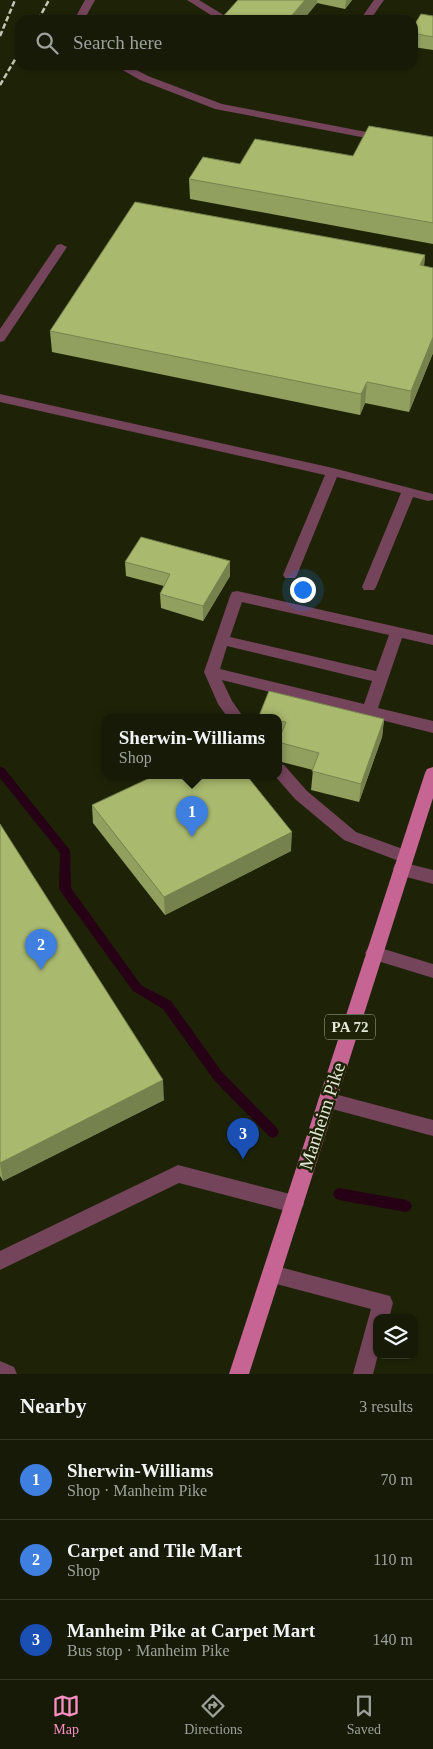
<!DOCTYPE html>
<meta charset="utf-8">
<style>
body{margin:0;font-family:Georgia,serif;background:#232714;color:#f1f3f6}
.controls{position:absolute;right:15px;bottom:15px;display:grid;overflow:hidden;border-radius:10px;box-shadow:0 1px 4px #0004}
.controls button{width:45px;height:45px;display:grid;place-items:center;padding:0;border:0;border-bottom:1px solid #353828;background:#161a06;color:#f1f3f6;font:25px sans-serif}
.you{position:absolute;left:302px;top:589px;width:18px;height:18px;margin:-12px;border:4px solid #fff;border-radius:50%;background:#1a73e8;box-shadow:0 0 0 8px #1a73e833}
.badge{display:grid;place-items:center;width:32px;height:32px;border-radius:50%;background:#fc8fc3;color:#fff;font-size:16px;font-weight:700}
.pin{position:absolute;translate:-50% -41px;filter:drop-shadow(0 1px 2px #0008)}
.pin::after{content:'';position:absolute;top:26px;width:18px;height:15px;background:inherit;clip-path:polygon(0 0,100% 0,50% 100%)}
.popup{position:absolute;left:102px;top:714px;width:180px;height:65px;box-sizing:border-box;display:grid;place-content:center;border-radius:10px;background:#161a06;filter:drop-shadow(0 1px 4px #0005);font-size:16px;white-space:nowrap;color:#9ea19b}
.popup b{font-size:19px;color:#f1f3f6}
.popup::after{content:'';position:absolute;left:50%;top:100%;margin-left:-10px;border:10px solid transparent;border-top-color:#161a06}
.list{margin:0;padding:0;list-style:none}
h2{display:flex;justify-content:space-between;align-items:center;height:65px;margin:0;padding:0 20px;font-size:21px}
h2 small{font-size:16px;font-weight:400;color:#9ea19b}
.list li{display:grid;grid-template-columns:32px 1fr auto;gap:15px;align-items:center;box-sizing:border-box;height:80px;padding:0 20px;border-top:1px solid #353828}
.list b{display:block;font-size:19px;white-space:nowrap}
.list p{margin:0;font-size:16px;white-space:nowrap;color:#9ea19b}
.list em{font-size:16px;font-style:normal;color:#9ea19b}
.icon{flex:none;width:28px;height:28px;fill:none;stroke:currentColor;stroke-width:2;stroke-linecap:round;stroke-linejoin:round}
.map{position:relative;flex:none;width:433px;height:1374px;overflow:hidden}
.search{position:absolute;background:#161a06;box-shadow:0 1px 4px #0004;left:15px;right:15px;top:15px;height:55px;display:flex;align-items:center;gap:12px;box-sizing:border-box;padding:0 18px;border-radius:15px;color:#9ea19b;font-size:19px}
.sheet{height:305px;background:#161a06}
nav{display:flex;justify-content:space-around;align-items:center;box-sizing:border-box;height:70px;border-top:1px solid #353828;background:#161a06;font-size:14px;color:#9ea19b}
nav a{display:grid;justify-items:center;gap:2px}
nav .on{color:#fc8fc3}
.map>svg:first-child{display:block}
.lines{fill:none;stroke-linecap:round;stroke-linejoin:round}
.stream{fill:#260014;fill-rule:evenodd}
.minor{fill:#74445a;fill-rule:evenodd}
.major{fill:#c66494;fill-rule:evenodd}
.rail{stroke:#c3c7b5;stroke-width:2.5;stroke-dasharray:5.5 2.5;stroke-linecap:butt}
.wall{fill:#919f5f}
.shaded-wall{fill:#76824d}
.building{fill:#a9b96e;stroke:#76824d}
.labels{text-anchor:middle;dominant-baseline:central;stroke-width:5;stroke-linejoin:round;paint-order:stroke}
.shield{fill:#1e2308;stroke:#a9ae9a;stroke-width:1}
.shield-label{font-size:15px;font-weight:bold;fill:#e5e9d9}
.near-street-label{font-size:19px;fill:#e5e9d9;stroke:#1e2308}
</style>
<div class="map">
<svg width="433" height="1374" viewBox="0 0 433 1374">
<rect width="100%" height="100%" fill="#1e2308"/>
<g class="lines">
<g class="stream">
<path d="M0 767 4 768 69 849 70 852 71 888 141 985 171 1001 222 1072 277 1128 279 1132 277 1136 273 1138 269 1136 214 1080 163 1009 133 991 61 892 59 889 60 853 0 778Z"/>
<path d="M339 1188 406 1200 410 1202 412 1206 410 1210 406 1212 339 1200 335 1198 333 1194 335 1190Z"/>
</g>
<g class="minor">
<path d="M85 0H95L84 20H74Z"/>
<path d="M187 0H199L222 14 224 16 222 20H212L214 17Z"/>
<path d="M374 0H384L370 20H360Z"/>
<path d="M114 65H127L148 76 222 104 382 135 387 138 382 141 215 109 140 80Z"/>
<path d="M298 65H320C315 70 303 70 298 65Z"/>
<path d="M61 244 67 247 4 341 0 342V329L57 245Z"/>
<path d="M0 394 333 468 433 494V500L428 501 413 497 376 587 374 590H364L362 587 401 493 337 477 297 575 295 578H285L283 575 325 475 0 402Z"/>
<path d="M237 591 433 635V645L402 638 378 708 433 721V733L222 680 232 701 244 718H228L218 704 204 672 230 596 232 592ZM242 602 389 635 376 671 230 637ZM227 646 372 681 364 704 220 669Z"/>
<path d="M278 763 284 765 307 791 356 832 411 852 413 857 411 862 405 863 433 870V884L395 874 393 869 395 864 404 863 344 840 295 799 275 776H278Z"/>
<path d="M374 946 433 964V978L368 958 365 953 368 948Z"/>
<path d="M327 1092 433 1120V1136L321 1106 318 1100 321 1094Z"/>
<path d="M178 1165 294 1195 301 1198 304 1204 301 1210 294 1213 179 1183 0 1270V1251Z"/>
<path d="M272 1265 390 1296 393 1303 389 1318H377V1355H378L373 1374H353L371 1309 265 1281 262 1274 265 1267Z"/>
<path d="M0 1361 14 1367 17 1374H0Z"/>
</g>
<path class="major" d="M433 767V798L249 1374H229L425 773 427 769Z"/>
<g class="rail">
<path d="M38 20 49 0"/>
<path d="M0 36 15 0"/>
<path d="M0 85 20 51"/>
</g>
</g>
<g class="wall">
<path d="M238 0H352L345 9 317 3 303 20H220Z"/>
<path d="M433 16V50L413 47V27Z"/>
<path d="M433 137V244L190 199 189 179 240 164 353 156Z"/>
<path d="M425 255 424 266 433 268V353L409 412 365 403 360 415 52 352 50 331Z"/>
<path d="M125 562 230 576 203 621 161 608 160 594 164 586 126 576Z"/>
<path d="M269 691 384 719 382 737 359 802 311 790 313 770 278 761V741L279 739H278V718H259V716Z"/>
<path d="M92 805 291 851 165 915 93 823Z"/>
<path d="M0 824 164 1100 3 1181 0 1176Z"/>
</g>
<g class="shaded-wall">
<path d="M305 0H317V3L303 20H288Z"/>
<path d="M346 0H352L345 9Z"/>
<path d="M425 255 423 276 420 265Z"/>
<path d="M433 337V353L409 412 411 391Z"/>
<path d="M367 382 365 403 360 415 361 394Z"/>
<path d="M230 561V576L203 621V606Z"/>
<path d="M384 719 382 737 359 802 361 784Z"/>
<path d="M292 832 291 851 165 915 164 897Z"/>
<path d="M163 1080 164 1100 3 1181 0 1163Z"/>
</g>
<g class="building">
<path d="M238 0H305L288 20H220Z"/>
<path d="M421 14 433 16V37L413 33V27Z"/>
<path d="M369 126 433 137V223L189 179 203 157 240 164 255 139 353 156Z"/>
<path d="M135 202 425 255 420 265 433 268V337L411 391 367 382 361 394 50 331Z"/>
<path d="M141 537 230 561 203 606 160 594 170 574 125 562Z"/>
<path d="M269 691 384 719 361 784 312 771 319 753 278 742 286 722 278 721V718H269L259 716Z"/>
<path d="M154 776H247L292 832 164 897 92 805Z"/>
<path d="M0 824 163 1080 0 1163Z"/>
</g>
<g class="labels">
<rect class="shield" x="325" y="1014.5" width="50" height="25" rx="4"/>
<g class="shield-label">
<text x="350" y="1027">PA 72</text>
</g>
<g class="near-street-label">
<text transform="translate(322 1116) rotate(-72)">Manheim Pike</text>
</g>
</g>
</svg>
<div class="controls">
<button><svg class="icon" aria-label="layers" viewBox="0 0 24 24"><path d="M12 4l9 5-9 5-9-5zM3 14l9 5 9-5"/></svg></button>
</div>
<div class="you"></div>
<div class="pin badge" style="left:192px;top:837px;background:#3f7fe0">1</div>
<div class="popup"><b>Sherwin-Williams</b>Shop</div>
<div class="pin badge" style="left:41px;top:970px;background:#3f7fe0">2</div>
<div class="pin badge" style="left:243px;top:1159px;background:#1a4fb4">3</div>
<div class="search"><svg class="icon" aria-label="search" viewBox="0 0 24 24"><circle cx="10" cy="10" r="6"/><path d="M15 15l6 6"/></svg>Search here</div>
</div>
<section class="sheet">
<h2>Nearby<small>3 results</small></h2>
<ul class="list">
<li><span class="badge" style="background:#3f7fe0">1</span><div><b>Sherwin-Williams</b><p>Shop · Manheim Pike</p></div><em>70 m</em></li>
<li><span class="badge" style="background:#3f7fe0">2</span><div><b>Carpet and Tile Mart</b><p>Shop</p></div><em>110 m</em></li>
<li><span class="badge" style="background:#1a4fb4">3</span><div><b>Manheim Pike at Carpet Mart</b><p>Bus stop · Manheim Pike</p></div><em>140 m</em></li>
</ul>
</section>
<nav>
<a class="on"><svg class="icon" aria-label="map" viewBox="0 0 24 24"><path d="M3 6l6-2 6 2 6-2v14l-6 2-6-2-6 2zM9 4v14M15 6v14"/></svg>Map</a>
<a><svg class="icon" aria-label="directions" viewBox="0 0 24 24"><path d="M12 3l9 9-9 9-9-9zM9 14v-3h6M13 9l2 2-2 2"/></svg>Directions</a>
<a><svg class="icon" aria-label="saved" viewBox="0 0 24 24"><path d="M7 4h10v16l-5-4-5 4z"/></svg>Saved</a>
</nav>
